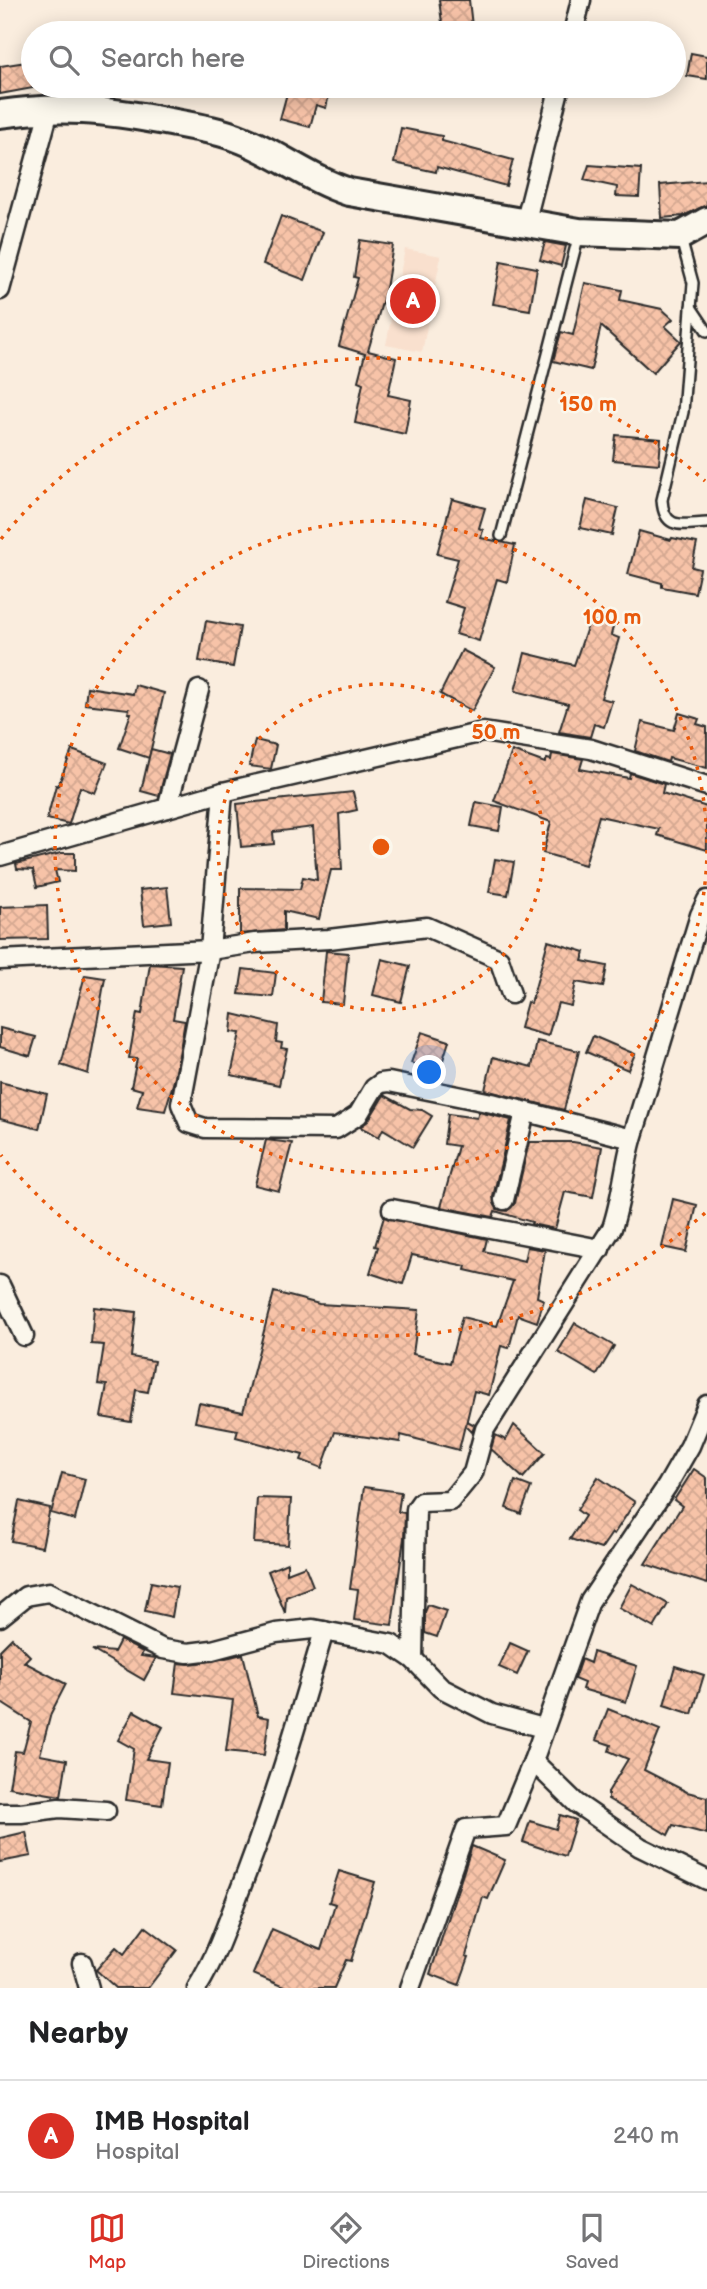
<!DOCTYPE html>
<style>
body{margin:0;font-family:"Balsamiq Sans",sans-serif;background:#f2f2f2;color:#202124}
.you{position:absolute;left:430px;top:1073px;width:24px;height:24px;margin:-18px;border:5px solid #fff;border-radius:50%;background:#1a73e8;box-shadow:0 0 0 10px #1a73e833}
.badge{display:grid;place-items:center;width:46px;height:46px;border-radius:50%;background:#d93025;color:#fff;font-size:23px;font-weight:700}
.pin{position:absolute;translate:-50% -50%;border:4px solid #fff;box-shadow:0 2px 7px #0006}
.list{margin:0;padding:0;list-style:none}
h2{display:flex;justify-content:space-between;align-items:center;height:91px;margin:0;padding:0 28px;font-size:30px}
h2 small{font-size:23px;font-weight:400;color:#757577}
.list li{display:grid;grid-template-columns:46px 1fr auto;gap:21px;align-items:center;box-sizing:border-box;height:112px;padding:0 28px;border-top:2px solid #e0e0e0}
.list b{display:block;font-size:26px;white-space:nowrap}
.list p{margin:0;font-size:23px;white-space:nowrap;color:#757577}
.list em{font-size:23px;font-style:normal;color:#757577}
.icon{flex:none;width:38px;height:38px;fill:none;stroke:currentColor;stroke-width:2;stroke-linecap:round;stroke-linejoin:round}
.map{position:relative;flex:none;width:707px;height:1988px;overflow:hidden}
.search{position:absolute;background:#fff;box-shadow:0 4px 18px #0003;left:21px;right:21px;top:21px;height:77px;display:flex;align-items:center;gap:18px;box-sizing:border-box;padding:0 24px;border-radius:38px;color:#757577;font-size:26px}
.sheet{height:203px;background:#fff}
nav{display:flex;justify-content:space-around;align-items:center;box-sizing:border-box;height:98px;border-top:2px solid #e0e0e0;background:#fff;font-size:19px;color:#757577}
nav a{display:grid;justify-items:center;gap:4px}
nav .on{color:#d93025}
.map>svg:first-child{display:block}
.built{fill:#f9e0ce}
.building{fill:url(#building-cross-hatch);stroke:#2b2b2b;stroke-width:2}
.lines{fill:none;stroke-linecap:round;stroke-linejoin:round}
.lane-casing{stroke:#2b2b2b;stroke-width:14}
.street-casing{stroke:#2b2b2b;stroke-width:23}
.secondary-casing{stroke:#2b2b2b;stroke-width:32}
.lane{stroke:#fbf7ec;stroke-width:9}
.street{stroke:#fbf7ec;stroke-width:18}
.secondary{stroke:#fbf7ec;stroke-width:26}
.ring{fill:none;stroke:#e8590c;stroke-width:3.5;stroke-dasharray:3.5 7}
.centre{fill:#e8590c;stroke:#fbf7ec;stroke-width:3.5}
.ring-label{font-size:21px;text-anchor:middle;font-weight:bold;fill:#e8590c;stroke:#fbf7ec;stroke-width:5;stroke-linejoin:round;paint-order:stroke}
</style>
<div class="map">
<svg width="707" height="1988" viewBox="0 0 707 1988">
<defs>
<pattern id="building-cross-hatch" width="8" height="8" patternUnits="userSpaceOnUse" patternTransform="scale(1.75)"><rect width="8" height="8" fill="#f7c3a8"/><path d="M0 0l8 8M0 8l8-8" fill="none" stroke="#d4a891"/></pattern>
</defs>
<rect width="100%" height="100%" fill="#faedde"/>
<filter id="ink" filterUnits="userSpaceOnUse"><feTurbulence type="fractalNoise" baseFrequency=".0143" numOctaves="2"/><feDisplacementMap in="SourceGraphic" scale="14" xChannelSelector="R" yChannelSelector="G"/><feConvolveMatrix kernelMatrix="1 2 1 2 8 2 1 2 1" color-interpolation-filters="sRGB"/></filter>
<g filter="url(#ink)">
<path class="built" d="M405 249 441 256 422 352 386 345Z"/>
<g class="building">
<path d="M439 0H469L472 26 443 30Z"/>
<path d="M691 53 707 56V79L687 76Z"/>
<path d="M33 61V88L0 94V66Z"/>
<path d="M289 86H331L326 108 316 105 310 127 280 119Z"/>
<path d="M401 128 442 136V141L513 160 506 186 437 167 436 172 394 163Z"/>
<path d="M589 165 641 169 639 197 616 196 617 187 584 180Z"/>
<path d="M707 181V205L683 216 662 218 660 185Z"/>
<path d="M281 216 323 232 305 280 263 264Z"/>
<path d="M360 240 393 245 386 289 368 351 396 358 388 395 411 400 405 434 355 423 363 383 358 381 365 354 339 346 358 278 354 277Z"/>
<path d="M545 242 566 246 561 266 540 260Z"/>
<path d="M501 261 537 268 530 310 493 304Z"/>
<path d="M585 283 622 290 620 300 662 309 673 319 665 326 681 341 653 373 601 326 591 370 553 361 561 332 573 335Z"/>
<path d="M616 435 661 439 659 464 613 460Z"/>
<path d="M452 499 485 508 479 528 483 530 481 538 515 545 507 582 497 579 479 641 456 634 464 608 445 602 458 559 437 554Z"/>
<path d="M587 500 618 508 612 535 580 528Z"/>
<path d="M639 531 671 540 672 538 697 543 692 567 700 569 695 593 662 587V583L628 574Z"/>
<path d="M590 619 613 627 611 635 619 638 601 698 612 701 604 727 594 724 590 737 559 732 568 704 515 691 525 653 574 665Z"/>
<path d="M206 621 240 627 233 667 199 661Z"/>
<path d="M462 650 495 667 472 711 440 694Z"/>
<path d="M135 685 164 693 149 758 119 748 131 713H128L129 709 85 704 87 687 133 694Z"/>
<path d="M679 713 699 719 697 724 707 727V768L669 758 668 762 635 751 642 722 674 730Z"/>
<path d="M255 740 276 745 271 769 249 766Z"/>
<path d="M151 749 170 754 159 796 141 791Z"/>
<path d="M72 750 107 763 95 793 80 787 69 824 47 819 56 785 58 786Z"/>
<path d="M512 751 545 763 547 759 551 760 552 754 583 759 580 769 629 778 630 773 664 784 662 793 707 807V850L657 835 659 829 599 816 585 865 543 853 551 822 494 801Z"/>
<path d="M353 792 357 810 339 814 342 870H331L319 919 284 911V930L240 934V888L300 889 303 877 317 880 313 827 273 832 274 844 241 847 237 804Z"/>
<path d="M476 802 503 807 499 831 471 826Z"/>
<path d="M61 853H75V871L55 870 58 882 37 887 33 870 17 869 16 864Z"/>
<path d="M495 859 514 862 508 895 489 892Z"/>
<path d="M167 887 171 922 144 925 140 890Z"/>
<path d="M47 905 48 939 0 940V907Z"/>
<path d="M548 941 585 952 582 961 607 966 603 987 576 982 571 1006 558 1003 548 1036 520 1028 527 1002 531 1003Z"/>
<path d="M326 951 348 953 343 1004 321 1002Z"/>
<path d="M382 959 410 966 401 1002 373 995Z"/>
<path d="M150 964 182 966 173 1019 185 1021 175 1077 165 1111 137 1107 142 1090 131 1087 137 1059 129 1058 137 1013 142 1014Z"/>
<path d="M243 969 276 973 273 997 239 994Z"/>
<path d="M85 975 105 978 88 1074 61 1065Z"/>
<path d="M233 1014 278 1025 276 1042 282 1043 281 1048 287 1049 279 1085 231 1075 240 1033 231 1032Z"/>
<path d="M0 1028 36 1037 30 1056 0 1047Z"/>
<path d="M422 1032 449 1041 439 1073 411 1063Z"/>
<path d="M593 1036 635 1054 628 1070 586 1052Z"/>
<path d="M537 1041 579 1051 564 1110 485 1090 493 1057 532 1067Z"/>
<path d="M0 1082 47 1094 39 1129 0 1119Z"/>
<path d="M384 1095 410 1109 422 1110 432 1116 413 1147 383 1129 379 1137 360 1127 368 1121Z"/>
<path d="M479 1112 511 1120 493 1197 497 1209 507 1211 515 1203 529 1142H573L602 1147 593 1197 565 1192 555 1229 531 1224 532 1222 495 1211 493 1217 441 1207 458 1146 444 1144 448 1114 477 1118Z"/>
<path d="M266 1140 292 1143 279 1191 255 1185Z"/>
<path d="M673 1199 697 1205 686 1252 662 1247Z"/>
<path d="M384 1217 487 1239 484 1251 524 1261 527 1247 545 1250 537 1297 544 1300 537 1322 518 1315 509 1348 501 1346 489 1395 474 1391 466 1424 467 1421 475 1425 472 1432 465 1425 459 1450 401 1435 400 1442 335 1432 322 1468 301 1460 303 1455 236 1437 238 1430 195 1422 199 1403 243 1412 274 1292 319 1304 419 1310 413 1354 450 1363 462 1317 497 1326 513 1281 465 1270 466 1266 412 1255 403 1284 370 1273 378 1247 375 1246Z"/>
<path d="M94 1307 136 1312 131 1357 154 1361 148 1392 136 1390 131 1422 101 1417 107 1385 98 1384 104 1345 91 1344Z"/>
<path d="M575 1323 614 1346 597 1375 558 1352Z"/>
<path d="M514 1425 545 1453 523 1478 491 1449 495 1435 506 1440Z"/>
<path d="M694 1469 707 1478V1584L645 1564 682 1506 674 1500Z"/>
<path d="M62 1473 85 1479 75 1520 51 1513Z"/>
<path d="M598 1477 635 1502 614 1534 612 1533 601 1549 570 1539 585 1516 577 1510Z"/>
<path d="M515 1481 531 1487 521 1514 506 1508Z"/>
<path d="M364 1487 401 1492 398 1512 405 1513 404 1538 392 1625 354 1620 358 1590 350 1589Z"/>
<path d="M257 1498 291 1499 288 1545 254 1543Z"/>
<path d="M19 1501 50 1508 42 1547 11 1541Z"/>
<path d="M287 1563V1573L305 1566 313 1586 286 1597 285 1613 268 1571Z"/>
<path d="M151 1582 177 1587 172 1617 145 1611Z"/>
<path d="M632 1584 668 1604 654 1628 619 1608Z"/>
<path d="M428 1605 446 1611 437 1637 425 1633V1612Z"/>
<path d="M12 1638 30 1656 24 1662 66 1684 51 1713 40 1755 67 1760 61 1796 9 1787 15 1751 23 1752 31 1722 0 1702V1650Z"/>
<path d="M120 1640 143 1652 141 1656 156 1658 144 1680 92 1650 114 1652Z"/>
<path d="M510 1643 528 1651 517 1675 499 1667Z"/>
<path d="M593 1652 637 1666 626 1702 582 1689 584 1683 574 1679 581 1659 590 1663Z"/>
<path d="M243 1654 258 1716 269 1718 264 1755 226 1751 233 1700 174 1693 178 1663 189 1664 213 1661Z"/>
<path d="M675 1666 704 1675 692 1714 664 1705Z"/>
<path d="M608 1709 660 1730 644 1770 687 1792 707 1797V1834L673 1825 668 1835 608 1799V1792L628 1759 609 1751 611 1745 596 1740Z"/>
<path d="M134 1711 163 1727 146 1759 168 1762 162 1805 126 1800 134 1749 118 1740Z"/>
<path d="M560 1815 576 1820 565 1856 523 1842 530 1821 556 1829Z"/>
<path d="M26 1832 31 1856 0 1862V1838Z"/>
<path d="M472 1846 505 1860 488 1899 483 1897 466 1956 469 1957 459 1985 430 1974Z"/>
<path d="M339 1871 375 1882 351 1961 346 1960 334 1988H286L253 1974 272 1929 321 1950 335 1904 329 1902Z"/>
<path d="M145 1926 177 1950 148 1988H116L96 1970 116 1947 124 1954Z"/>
</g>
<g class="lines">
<g class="lane-casing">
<g id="lane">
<path d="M681 239 693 283 683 412 662 500C664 531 683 524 707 523"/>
<path d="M691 307 707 331"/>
<path d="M501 536 579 234"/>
</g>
</g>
<g class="street-casing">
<g id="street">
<path d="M573 33 581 0"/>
<path d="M525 224 560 86"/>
<path d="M0 290 50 107"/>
<path d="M223 792 210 950 255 943 329 939 427 927 499 959 511 994"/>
<path d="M167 808 199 690"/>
<path d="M0 856 223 792 483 732 591 749 707 786"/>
<path d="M0 960 210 950 181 1104 189 1123 205 1128 336 1129 358 1115 374 1088 381 1083 389 1082 492 1103 632 1139 700 915 707 900"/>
<path d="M504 1200 525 1112"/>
<path d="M392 1209 600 1249"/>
<path d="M0 1285 24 1336"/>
<path d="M707 1405 690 1446 667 1486 590 1601 533 1761 576 1803 640 1847 707 1880"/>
<path d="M0 1617 26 1596 49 1592 163 1649 188 1653 212 1650 276 1633 313 1629 391 1644 413 1659 441 1688 492 1714 543 1728"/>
<path d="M413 1659 416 1509 421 1502 450 1501 473 1473 485 1429 612 1228C622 1199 624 1168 632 1139"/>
<path d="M0 1813H21L59 1808 106 1811"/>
<path d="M82 1963 89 1988"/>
<path d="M197 1988C215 1959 226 1927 238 1895 272 1809 298 1720 324 1631"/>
<path d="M410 1988 466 1829 506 1826 533 1761"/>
</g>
</g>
<g class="secondary-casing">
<path id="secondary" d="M0 114C60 105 106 110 165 121 191 126 219 130 243 140 280 155 311 180 349 192L579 232 680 236 707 221"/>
</g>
<use href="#lane" class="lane"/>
<use href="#street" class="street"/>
<use href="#secondary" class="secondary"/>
</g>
</g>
<g class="ring">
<circle cx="381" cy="847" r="163"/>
<path d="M707 850A326 326 0 1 1 707 844"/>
<path d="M705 1213A489 489 0 0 1 1 1155M1 539A489 489 0 0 1 705 481"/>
</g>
<circle cx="381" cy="847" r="10" class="centre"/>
<g class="ring-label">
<text x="588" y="411">150 m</text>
<text x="612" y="624">100 m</text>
<text x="496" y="739">50 m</text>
</g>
</svg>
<div class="you"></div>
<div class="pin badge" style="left:413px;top:301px">A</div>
<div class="search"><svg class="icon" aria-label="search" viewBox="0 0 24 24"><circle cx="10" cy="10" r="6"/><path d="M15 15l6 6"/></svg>Search here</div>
</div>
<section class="sheet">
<h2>Nearby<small></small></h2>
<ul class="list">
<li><span class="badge">A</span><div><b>IMB Hospital</b><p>Hospital</p></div><em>240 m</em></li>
</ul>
</section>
<nav>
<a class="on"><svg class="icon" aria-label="map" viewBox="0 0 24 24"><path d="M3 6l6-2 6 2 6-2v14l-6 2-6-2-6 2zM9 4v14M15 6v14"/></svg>Map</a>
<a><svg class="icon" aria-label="directions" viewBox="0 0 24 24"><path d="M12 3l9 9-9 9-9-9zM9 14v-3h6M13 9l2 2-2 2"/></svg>Directions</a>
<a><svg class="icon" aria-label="saved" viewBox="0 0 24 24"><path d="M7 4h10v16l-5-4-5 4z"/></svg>Saved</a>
</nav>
